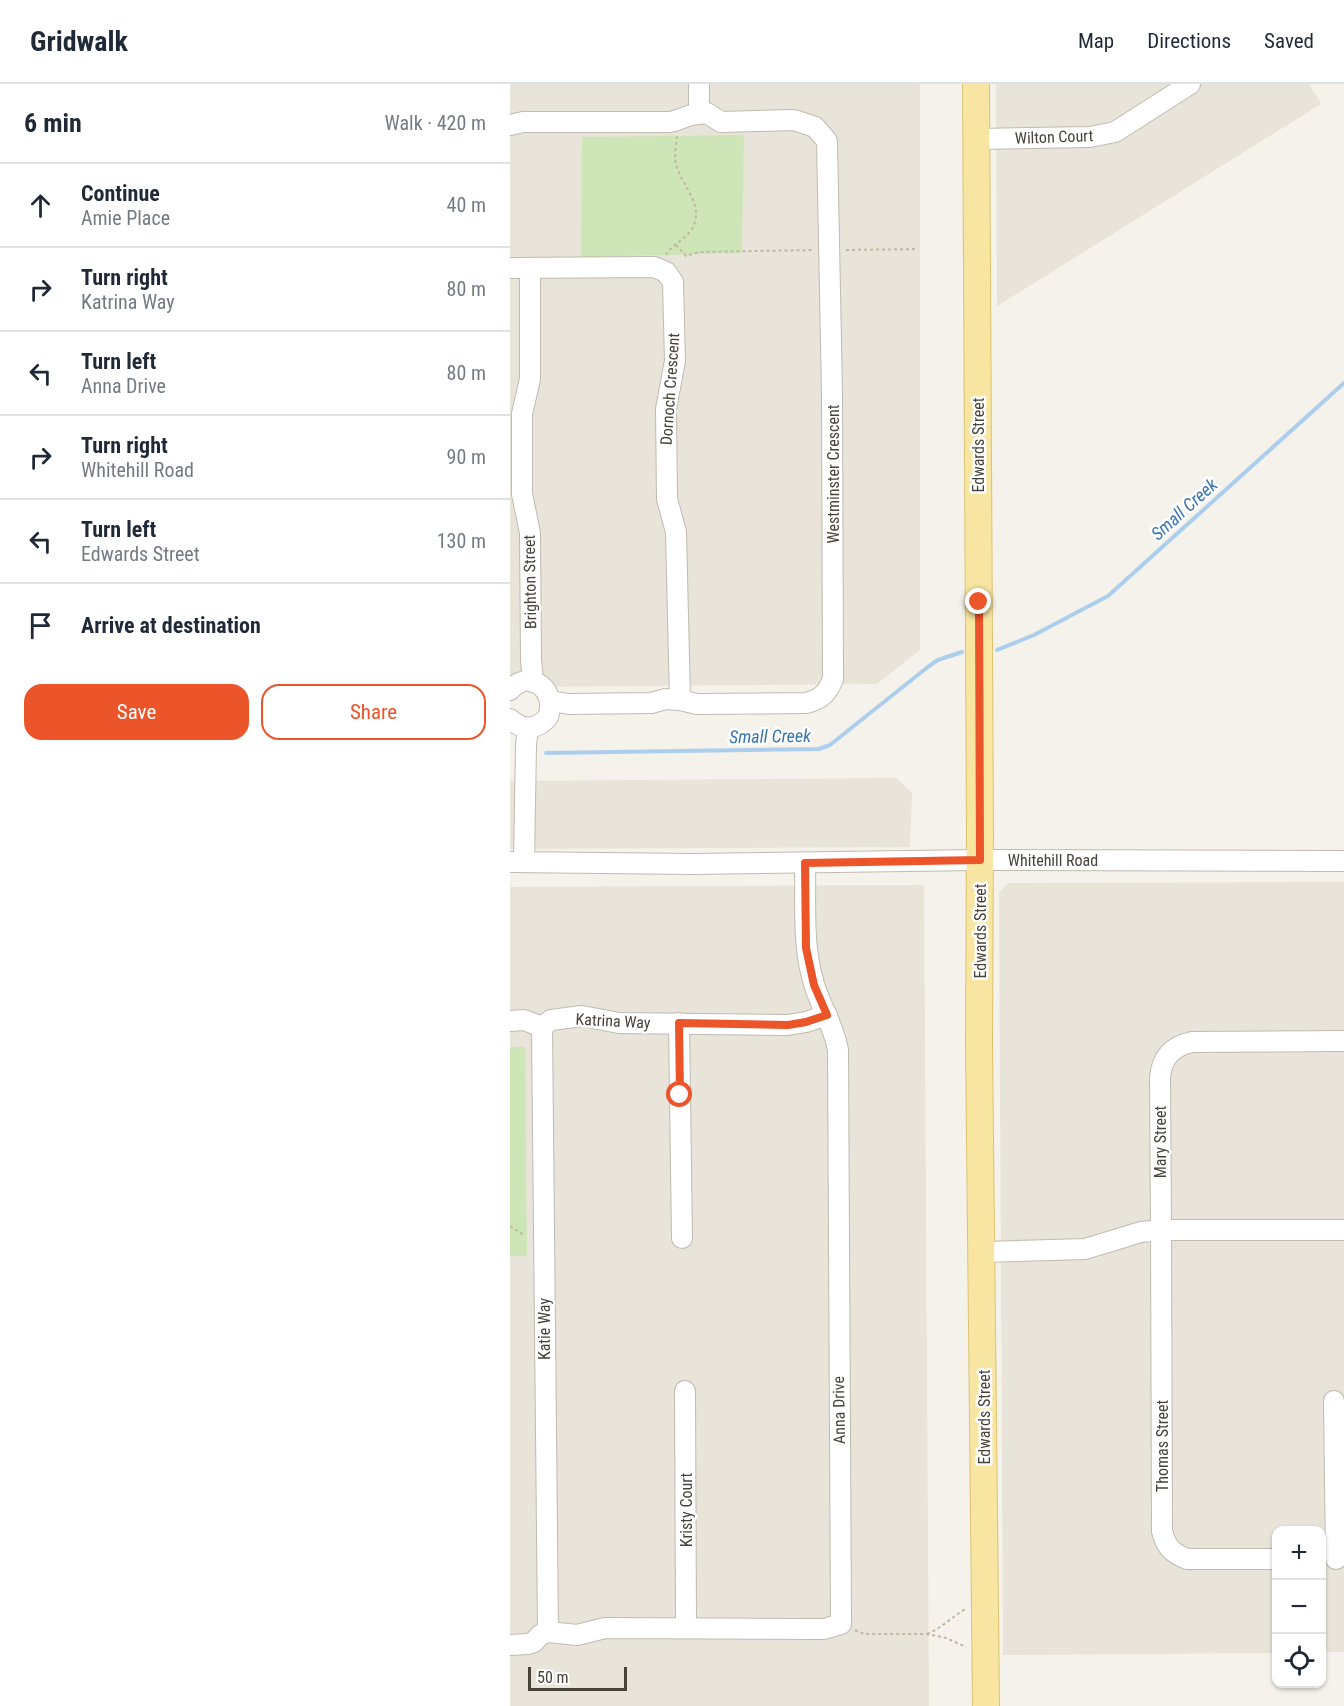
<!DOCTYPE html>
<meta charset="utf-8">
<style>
body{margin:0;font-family:"Roboto Condensed",sans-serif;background:#f2f2f3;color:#1f2937}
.controls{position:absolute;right:18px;bottom:18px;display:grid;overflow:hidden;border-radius:12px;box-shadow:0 2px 4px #0004}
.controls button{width:54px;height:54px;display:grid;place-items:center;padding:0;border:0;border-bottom:2px solid #e0e1e3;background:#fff;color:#1f2937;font:30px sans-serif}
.scale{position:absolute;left:18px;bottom:15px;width:99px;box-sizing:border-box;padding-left:6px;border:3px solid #484339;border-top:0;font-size:16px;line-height:21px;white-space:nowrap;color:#484339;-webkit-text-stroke:4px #fff;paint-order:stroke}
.stop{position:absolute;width:18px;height:18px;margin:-14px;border:4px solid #ec542a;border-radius:50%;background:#fff}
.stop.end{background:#ec542a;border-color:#fff;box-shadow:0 2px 6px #0008}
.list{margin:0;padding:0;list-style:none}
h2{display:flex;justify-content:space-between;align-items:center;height:78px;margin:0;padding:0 24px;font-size:26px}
h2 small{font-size:20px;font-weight:400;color:#747a83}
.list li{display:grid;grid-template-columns:39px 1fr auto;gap:18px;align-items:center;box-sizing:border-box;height:84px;padding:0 24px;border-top:2px solid #e0e1e3}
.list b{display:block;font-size:22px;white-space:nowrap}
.list p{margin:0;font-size:20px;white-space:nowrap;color:#747a83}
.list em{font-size:20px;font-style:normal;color:#747a83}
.actions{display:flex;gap:12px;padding:18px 24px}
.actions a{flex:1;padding:14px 0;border:2px solid #ec542a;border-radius:18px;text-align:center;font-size:21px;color:#ec542a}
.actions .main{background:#ec542a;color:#fff}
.icon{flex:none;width:33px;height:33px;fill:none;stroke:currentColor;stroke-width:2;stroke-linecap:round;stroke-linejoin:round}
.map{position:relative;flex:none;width:834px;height:1622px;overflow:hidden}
header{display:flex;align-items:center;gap:36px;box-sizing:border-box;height:84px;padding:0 30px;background:#fff;border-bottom:2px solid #e0e1e3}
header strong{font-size:28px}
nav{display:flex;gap:33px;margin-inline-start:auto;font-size:21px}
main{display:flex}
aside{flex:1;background:#fff}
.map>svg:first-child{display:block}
.residential{fill:#e8e4d9}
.green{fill:#cee6b7}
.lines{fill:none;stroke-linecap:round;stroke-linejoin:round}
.stream{stroke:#acceed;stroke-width:4}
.minor-casing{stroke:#c0bbae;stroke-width:22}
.major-casing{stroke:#ddc371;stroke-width:28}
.path{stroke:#c0b7a0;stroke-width:2;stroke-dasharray:3 3;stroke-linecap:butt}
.minor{stroke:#fff;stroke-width:20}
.major{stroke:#f8e5a1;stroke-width:26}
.route{stroke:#ec542a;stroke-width:8}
.labels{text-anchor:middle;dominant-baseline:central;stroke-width:5;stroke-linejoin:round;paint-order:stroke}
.street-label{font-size:16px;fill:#484339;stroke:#fff}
.water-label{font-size:18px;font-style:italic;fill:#3875af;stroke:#fff}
</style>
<header>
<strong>Gridwalk</strong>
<nav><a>Map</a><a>Directions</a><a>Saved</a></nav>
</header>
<main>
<aside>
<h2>6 min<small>Walk · 420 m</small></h2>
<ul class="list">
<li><svg class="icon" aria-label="ahead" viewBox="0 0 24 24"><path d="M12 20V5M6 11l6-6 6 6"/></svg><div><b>Continue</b><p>Amie Place</p></div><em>40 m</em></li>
<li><svg class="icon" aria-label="right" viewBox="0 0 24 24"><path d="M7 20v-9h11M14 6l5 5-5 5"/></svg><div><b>Turn right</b><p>Katrina Way</p></div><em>80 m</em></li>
<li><svg class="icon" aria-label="left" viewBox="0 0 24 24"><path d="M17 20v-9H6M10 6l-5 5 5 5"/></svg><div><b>Turn left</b><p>Anna Drive</p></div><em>80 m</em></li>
<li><svg class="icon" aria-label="right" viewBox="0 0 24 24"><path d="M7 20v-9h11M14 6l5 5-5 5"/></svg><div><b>Turn right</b><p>Whitehill Road</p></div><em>90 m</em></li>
<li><svg class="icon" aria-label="left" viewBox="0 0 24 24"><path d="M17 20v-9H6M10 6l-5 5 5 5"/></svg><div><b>Turn left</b><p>Edwards Street</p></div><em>130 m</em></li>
<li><svg class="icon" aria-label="arrive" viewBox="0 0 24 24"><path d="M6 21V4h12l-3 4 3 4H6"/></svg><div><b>Arrive at destination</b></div></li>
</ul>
<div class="actions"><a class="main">Save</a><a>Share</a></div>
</aside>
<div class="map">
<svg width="834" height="1622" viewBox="0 0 834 1622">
<rect width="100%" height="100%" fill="#f4f2eb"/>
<g class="residential">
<path d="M0 0H410V566L367 600 0 603Z"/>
<path d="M486 0H799L811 20 487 222Z"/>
<path d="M386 694 402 709 400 763 0 765V697Z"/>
<path d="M834 798V1568H812V1446H766V1569L493 1571 489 809 498 799Z"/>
<path d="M414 801 419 1622H0V803Z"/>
</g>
<g class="green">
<path d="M234 51 232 169 71 173 72 53Z"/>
<path d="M0 963H15L17 1172H0Z"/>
</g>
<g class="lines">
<g class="stream">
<path d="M487 566 524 551 598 512 834 299"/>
<path d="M36 669 309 665 320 661 419 582 428 576 452 568"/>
</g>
<g class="minor-casing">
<g id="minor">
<path d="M0 41 13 38H160C171 36 179 30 189 30"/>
<path d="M465 55 580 53 605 48 680 0"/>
<path d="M0 184 144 183 156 188 163 198 165 277 156 325 157 415 166 448 170 616"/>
<path d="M20 184V295L12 330V410L20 449 21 575 23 598"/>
<path d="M0 606C20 584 48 606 38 633 27 646 13 647 0 635"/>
<path d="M41 617 59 620 141 619 156 615 170 616 187 620 296 619C311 615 317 610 323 595L322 309 317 57 305 43 284 36 211 38 197 29 189 30V0"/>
<path d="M0 778 183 780 470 776 834 777"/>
<path d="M14 778 16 661 18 644"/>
<path d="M0 937 14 936 32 943 41 936 72 932 109 939 278 941 296 938 317 931"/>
<path d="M169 939 172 1154"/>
<path d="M32 943 38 1548"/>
<path d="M473 1168 575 1165 631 1148 651 1146 650 993C652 973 663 962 682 958L834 957"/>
<path d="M175 1307 176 1544"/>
<path d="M824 1317 826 1475"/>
<path d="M766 1475H677C662 1469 656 1463 652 1447L651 1146H834"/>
<path d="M0 1561 18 1560 24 1558 30 1551 38 1548 67 1551 95 1544 314 1545 331 1540 328 966C323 939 311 924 304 900 292 861 296 820 295 779"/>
</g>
</g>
<g class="major-casing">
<path id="major" d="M466 0 470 748 469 959 476 1622"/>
</g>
<g class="path">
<path d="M166 161 176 172 189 168 303 166"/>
<path d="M336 166 408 165"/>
<path d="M156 171C163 159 179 154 184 141 193 119 170 99 166 80 164 71 166 61 167 52"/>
<path d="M0 1142 14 1151"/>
<path d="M345 1546 354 1550H417L436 1554 456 1563"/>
<path d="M417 1550C432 1544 443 1532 457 1524"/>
</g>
<use href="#minor" class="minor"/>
<use href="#major" class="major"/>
</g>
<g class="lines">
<path class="route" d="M170 1011 169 939 278 941 296 938 317 931 304 901 296 864 295 779 470 776 469 518"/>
</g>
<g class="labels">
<g class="street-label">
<text transform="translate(544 53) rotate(-2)">Wilton Court</text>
<text transform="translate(160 305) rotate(-86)">Dornoch Crescent</text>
<text transform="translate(468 361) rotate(-90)">Edwards Street</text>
<text transform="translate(323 390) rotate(-90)">Westminster Crescent</text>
<text transform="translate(20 498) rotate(-91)">Brighton Street</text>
<text x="543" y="776">Whitehill Road</text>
<text transform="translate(470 847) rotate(-90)">Edwards Street</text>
<text transform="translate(103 937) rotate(3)">Katrina Way</text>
<text transform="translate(650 1058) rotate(-90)">Mary Street</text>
<text transform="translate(34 1245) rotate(-90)">Katie Way</text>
<text transform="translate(329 1326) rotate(-91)">Anna Drive</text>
<text transform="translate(474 1333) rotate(-90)">Edwards Street</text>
<text transform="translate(652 1362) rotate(-90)">Thomas Street</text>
<text transform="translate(176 1426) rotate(-90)">Kristy Court</text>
</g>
<g class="water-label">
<text transform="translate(674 425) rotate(-42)">Small Creek</text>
<text transform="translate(260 652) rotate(-1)">Small Creek</text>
</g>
</g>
</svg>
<div class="controls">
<button>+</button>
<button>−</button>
<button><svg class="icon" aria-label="locate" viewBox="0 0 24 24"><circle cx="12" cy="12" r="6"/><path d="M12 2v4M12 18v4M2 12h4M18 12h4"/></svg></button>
</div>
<div class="scale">50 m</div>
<div class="stop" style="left:170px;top:1011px"></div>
<div class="stop end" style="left:469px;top:518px"></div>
</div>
</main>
